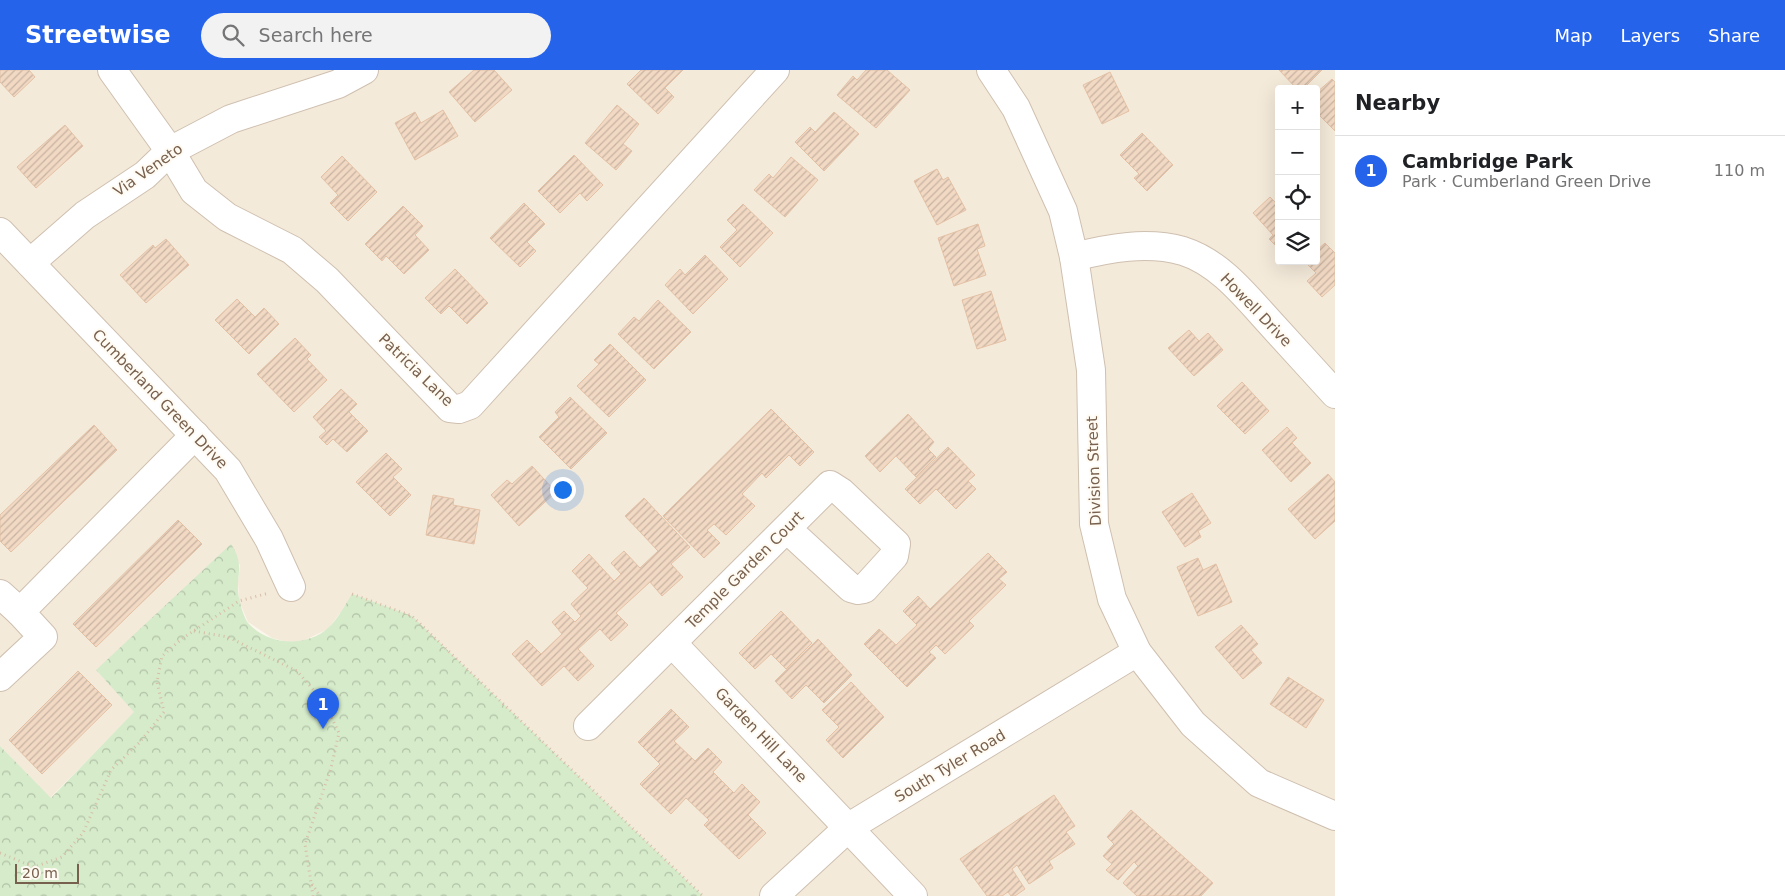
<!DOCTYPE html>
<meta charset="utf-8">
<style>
body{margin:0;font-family:"DejaVu Sans",sans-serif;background:#f2f2f2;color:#202124}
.controls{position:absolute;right:15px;top:15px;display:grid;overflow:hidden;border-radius:5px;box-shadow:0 5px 20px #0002}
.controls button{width:45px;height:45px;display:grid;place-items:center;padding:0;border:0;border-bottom:1px solid #e0e0e0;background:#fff;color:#202124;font:25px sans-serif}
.scale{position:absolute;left:15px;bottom:12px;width:64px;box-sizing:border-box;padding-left:5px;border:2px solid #78604e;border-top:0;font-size:14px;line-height:18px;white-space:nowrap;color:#78604e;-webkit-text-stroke:4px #fffbf3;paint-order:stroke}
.you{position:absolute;left:562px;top:419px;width:18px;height:18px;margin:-12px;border:4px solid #fff;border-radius:50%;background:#1a73e8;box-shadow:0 0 0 8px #1a73e833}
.badge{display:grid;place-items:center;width:32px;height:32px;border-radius:50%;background:#2563eb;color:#fff;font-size:16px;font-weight:700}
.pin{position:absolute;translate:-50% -41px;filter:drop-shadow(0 1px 2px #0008)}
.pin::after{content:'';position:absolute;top:26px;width:18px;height:15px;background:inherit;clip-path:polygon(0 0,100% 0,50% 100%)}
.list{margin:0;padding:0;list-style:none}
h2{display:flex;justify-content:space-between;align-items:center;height:65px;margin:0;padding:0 20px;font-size:21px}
h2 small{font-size:16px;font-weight:400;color:#757577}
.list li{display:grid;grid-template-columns:32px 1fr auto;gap:15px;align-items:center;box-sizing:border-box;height:70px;padding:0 20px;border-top:1px solid #e0e0e0}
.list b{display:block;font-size:19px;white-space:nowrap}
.list p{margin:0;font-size:16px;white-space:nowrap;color:#757577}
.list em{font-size:16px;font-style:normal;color:#757577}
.icon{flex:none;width:28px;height:28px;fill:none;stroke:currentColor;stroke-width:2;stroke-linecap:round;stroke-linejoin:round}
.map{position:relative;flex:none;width:1335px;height:826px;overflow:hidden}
header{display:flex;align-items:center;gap:30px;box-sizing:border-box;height:70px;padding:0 25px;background:#2563eb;color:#fff}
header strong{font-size:24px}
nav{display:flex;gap:28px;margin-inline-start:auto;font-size:18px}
.search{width:350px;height:45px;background:#f2f2f2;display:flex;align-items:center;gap:12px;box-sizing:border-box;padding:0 18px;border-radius:28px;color:#757577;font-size:19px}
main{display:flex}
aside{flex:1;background:#fff}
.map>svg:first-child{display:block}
.residential{fill:#f4eada;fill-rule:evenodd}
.park{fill:url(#park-crowns)}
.building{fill:url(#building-hatch);stroke:#e4c1a5}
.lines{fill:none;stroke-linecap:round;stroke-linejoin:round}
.minor-casing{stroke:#cfc0b0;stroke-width:30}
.path{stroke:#d7bda6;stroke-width:3;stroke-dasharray:1 4;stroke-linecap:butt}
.minor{stroke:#fff;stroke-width:28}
.labels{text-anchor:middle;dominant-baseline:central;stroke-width:4;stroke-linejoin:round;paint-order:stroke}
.street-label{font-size:15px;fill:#78604e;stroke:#fffbf3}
</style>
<header>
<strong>Streetwise</strong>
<div class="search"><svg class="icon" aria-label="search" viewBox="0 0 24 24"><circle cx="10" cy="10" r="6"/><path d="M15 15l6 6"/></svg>Search here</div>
<nav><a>Map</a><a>Layers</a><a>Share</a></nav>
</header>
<main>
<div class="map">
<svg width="1335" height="826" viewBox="0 0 1335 826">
<defs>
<pattern id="park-crowns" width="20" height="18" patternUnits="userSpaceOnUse" patternTransform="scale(1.25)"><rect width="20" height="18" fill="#d5ebca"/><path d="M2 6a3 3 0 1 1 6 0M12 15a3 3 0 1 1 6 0" fill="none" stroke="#b2c2a6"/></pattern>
<pattern id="building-hatch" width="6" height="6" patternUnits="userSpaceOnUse" patternTransform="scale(1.25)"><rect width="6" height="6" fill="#f1d9c4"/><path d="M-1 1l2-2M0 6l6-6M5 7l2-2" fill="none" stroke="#c8b3a1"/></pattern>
</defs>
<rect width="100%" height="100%" fill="#fcf7ec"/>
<path class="residential" d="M0 0H1335V826H703L412 547 340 543 328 559 301 572H287L272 568 248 552 239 531 238 512 240 494 96 600 135 642 50 728 0 676ZM1279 19H1316V191H1279Z"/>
<path class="park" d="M231 474C247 497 233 509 240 532 241 538 245 549 248 553 268 575 306 578 328 558 338 549 345 535 352 524L412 546 703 826H0V676L51 728 134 642 96 600Z"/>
<g class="building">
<path d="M0 0H29L35 7 14 27 0 12Z"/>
<path d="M474 0H494L512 20 475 52 449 22Z"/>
<path d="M641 0H683L665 18 674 27 658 44 627 14Z"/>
<path d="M866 0H887L910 20 876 58 837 25 853 6 857 10Z"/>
<path d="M1279 0H1322L1303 19H1297Z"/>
<path d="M1110 2 1129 41 1102 54 1083 15Z"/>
<path d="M1332 9 1335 12V61L1316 42V23Z"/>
<path d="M617 35 639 54 623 74 632 81 616 100 585 73Z"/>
<path d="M443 40 458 66 415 90 395 53 415 42 421 53Z"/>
<path d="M834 42 859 64 824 101 795 72 810 57 815 62Z"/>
<path d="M65 55 83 76 36 118 17 97Z"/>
<path d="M1142 63 1173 95 1147 121 1134 108 1139 104 1120 85Z"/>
<path d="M574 85 603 115 587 131 580 123 560 143 538 121Z"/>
<path d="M342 86 377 122 348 151 330 133 338 125 321 107Z"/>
<path d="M791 87 818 110 785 147 754 120 769 104 773 108Z"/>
<path d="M937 99 943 110 948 107 966 140 937 155 914 111Z"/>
<path d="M1270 127 1279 136V179L1269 169 1273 165 1253 143Z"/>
<path d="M524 133 545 154 527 172 536 181 520 197 490 168Z"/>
<path d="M743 134 773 163 740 197 720 177 737 160 727 150Z"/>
<path d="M403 136 423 156 415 165 429 180 404 204 386 186 382 191 365 174Z"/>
<path d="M978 154 985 176 977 179 986 205 954 216 938 168Z"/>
<path d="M166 169 189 195 146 233 120 205 153 175 155 178Z"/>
<path d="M1325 173 1335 183V215L1322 227 1307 211 1316 203 1305 192 1316 191V181Z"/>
<path d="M705 185 728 209 693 244 665 215 680 199 685 205Z"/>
<path d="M455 199 488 233 467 254 449 236 441 244 425 228Z"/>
<path d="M991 221 1006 270 977 279 962 230Z"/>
<path d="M237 229 255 247 264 238 279 254 249 284 215 250Z"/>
<path d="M658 230 691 262 654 299 618 264 634 247 639 251Z"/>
<path d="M1189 260 1199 271 1208 263 1223 280 1194 306 1168 278Z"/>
<path d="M295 268 311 285 307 289 327 310 294 342 257 304Z"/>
<path d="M610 274 646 310 609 347 577 316 599 294 594 290Z"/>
<path d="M1242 312 1269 341 1245 364 1217 336Z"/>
<path d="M341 319 357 334 349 342 368 361 347 382 333 369 327 375 319 367 326 361 313 347Z"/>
<path d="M570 327 607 363 571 399 539 367 559 347 555 342Z"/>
<path d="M771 339 814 382 800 396 789 385 766 408 762 403 742 424 755 436 726 465 714 454 707 460 720 473 704 488 663 446Z"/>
<path d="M908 344 934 372 928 379 936 387 916 407 896 386 880 402 865 386Z"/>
<path d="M94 355 117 380 11 482 0 471V445Z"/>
<path d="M1287 357 1297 368 1292 373 1311 393 1291 412 1262 380Z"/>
<path d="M948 377 975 405 968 411 976 419 956 439 936 419 920 434 905 419Z"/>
<path d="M386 383 402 399 393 407 411 425 390 446 356 412Z"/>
<path d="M532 396 556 422 519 456 491 425 507 410 512 414Z"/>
<path d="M1328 404 1335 412V451L1315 469 1288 439Z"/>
<path d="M1192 423 1211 453 1198 461 1201 467 1185 477 1162 442Z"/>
<path d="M433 425 454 429 453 435 480 440 474 474 426 465Z"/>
<path d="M644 428 690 477 671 494 683 507 662 526 650 512 616 543 628 555 611 571 600 559 578 579 594 596 578 611 564 596 542 616 512 584 527 570 541 584 562 564 552 552 564 541 575 552 581 546 571 534 588 518 572 501 589 484 614 511 621 504 611 493 624 481 640 498 658 481 625 446Z"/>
<path d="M178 450 202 474 96 577 73 554Z"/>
<path d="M988 483 1007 502 999 509 1006 515 969 551 974 556 945 584 936 575 929 582 936 588 907 617 864 574 879 559 896 575 917 555 903 541 918 526 930 539Z"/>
<path d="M1198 488 1203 500 1216 494 1232 532 1198 546 1177 497Z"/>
<path d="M781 541 812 573 786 599 771 584 755 599 739 583Z"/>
<path d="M1241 555 1258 574 1251 580 1262 593 1243 609 1215 577Z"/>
<path d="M818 569 852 605 824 633 806 615 792 629 775 611Z"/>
<path d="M78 601 112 635 42 704 9 670Z"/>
<path d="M1288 607 1324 630 1306 658 1270 634Z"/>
<path d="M851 612 884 647 843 688 826 670 839 657 822 640Z"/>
<path d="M671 639 689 657 674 671 695 691 708 678 722 692 713 702 734 723 742 714 760 732 748 745 766 763 739 789 704 755 709 750 686 728 671 744 640 714 660 694 638 672Z"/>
<path d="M1054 725 1075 756 1066 762 1075 774 1049 791 1053 798 1029 814 1017 795 1012 799 1025 819 1015 826H1011L1008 822 1002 826H987L960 789Z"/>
<path d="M1131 740 1213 813 1201 826H1137L1123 813 1138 796 1134 792 1118 810 1106 800 1112 794 1103 786 1114 774 1107 767Z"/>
</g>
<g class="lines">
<g class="minor-casing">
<g id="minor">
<path d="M112 0 170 81 194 121 227 147 292 180 327 210 450 338 459 339 470 335 775 0"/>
<path d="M991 0 1016 38 1063 141 1074 187 1091 300 1094 454 1112 529 1137 582 1193 654 1259 713 1335 746"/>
<path d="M0 162 228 400 269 469 291 517"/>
<path d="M1074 187C1109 178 1147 171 1183 181 1221 193 1247 228 1273 256 1294 279 1314 301 1335 324"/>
<path d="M30 193 85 145 145 105 170 81 231 49 338 14 364 0"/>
<path d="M0 524 20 542 195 365"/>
<path d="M672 573 913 826"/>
<path d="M0 607 43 567 20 542"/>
<path d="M588 656 830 415 841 422 896 474 894 486 864 519 858 520 851 518 787 459"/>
<path d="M774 826 849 757 1137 582"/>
</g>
</g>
<g class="path">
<path d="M352 524 412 546 703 826"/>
<path d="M194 561 228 567 297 601 324 632 339 663 331 698 305 774 313 826"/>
<path d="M0 783 34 797 62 787 83 763 111 700 140 672 164 642 157 612 162 586 183 568 239 531 269 523"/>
<path d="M312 814 320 826"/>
</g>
<use href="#minor" class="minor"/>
</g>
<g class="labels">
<g class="street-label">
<text transform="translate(148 100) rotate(-35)">Via Veneto</text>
<text transform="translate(1256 240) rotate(46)">Howell Drive</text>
<text transform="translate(416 300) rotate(44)">Patricia Lane</text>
<text transform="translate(160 329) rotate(46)">Cumberland Green Drive</text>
<text transform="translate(1094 401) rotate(-92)">Division Street</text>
<text transform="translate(745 500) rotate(-45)">Temple Garden Court</text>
<text transform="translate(761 665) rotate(46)">Garden Hill Lane</text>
<text transform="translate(950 696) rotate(-31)">South Tyler Road</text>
</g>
</g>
</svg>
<div class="controls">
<button>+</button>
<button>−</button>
<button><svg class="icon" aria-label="locate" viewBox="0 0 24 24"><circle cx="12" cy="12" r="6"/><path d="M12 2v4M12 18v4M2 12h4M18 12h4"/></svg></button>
<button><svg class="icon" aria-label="layers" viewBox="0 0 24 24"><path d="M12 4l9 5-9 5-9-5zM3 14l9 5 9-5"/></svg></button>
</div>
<div class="scale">20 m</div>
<div class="you"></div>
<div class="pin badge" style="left:323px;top:659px">1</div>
</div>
<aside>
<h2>Nearby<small></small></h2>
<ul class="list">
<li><span class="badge">1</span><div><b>Cambridge Park</b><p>Park · Cumberland Green Drive</p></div><em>110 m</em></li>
</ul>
</aside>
</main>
